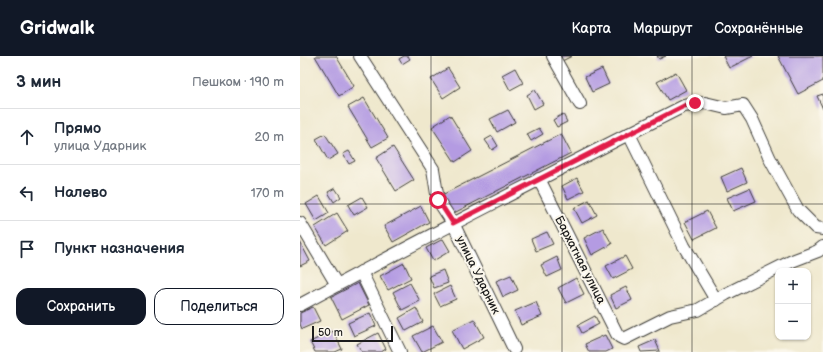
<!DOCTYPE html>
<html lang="ru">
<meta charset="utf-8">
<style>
body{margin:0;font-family:"Balsamiq Sans",sans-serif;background:#f2f2f3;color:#1f2937}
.controls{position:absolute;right:12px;bottom:12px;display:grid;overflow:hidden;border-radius:8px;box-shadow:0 1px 3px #0004}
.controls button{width:36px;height:36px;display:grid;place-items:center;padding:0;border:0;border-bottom:1px solid #e0e1e3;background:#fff;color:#1f2937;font:20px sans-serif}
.scale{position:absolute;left:12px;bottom:10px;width:81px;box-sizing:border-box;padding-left:4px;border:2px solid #1c1c1c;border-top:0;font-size:11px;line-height:14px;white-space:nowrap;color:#1c1c1c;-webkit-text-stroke:3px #fbf7ec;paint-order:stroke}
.stop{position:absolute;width:12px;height:12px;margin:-9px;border:3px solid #e11d48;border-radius:50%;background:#fff}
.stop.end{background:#e11d48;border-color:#fff;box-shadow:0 1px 4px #0008}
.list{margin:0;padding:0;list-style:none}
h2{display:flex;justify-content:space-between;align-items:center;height:52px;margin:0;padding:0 16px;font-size:17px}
h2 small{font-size:13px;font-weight:400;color:#747a83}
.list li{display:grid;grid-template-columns:26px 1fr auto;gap:12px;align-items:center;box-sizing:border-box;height:56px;padding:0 16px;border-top:1px solid #e0e1e3}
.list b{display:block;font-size:15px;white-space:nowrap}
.list p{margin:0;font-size:13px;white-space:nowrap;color:#747a83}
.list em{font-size:13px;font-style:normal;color:#747a83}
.actions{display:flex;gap:8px;padding:12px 16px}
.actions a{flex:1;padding:9px 0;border:1px solid #111827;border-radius:12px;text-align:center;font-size:14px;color:#111827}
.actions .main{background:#111827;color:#fff}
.icon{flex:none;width:22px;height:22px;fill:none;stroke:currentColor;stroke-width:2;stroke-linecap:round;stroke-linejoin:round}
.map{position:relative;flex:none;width:523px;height:296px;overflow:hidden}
header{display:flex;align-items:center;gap:24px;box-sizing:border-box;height:56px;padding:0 20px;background:#111827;color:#fff}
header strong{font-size:19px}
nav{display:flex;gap:22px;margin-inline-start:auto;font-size:14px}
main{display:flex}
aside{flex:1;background:#fff}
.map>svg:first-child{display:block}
.building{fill:#b49be2}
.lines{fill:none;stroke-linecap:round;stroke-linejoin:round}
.street-casing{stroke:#3c3b37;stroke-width:14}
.street{stroke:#fff;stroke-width:12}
.route{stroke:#e11d48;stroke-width:5}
.grid{fill:none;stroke:#1c1c1c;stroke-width:1;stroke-opacity:0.55}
.labels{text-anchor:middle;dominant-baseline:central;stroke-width:4;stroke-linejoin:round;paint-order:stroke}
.street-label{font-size:12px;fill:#1c1c1c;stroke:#fbf7ec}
</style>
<header>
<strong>Gridwalk</strong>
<nav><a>Карта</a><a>Маршрут</a><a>Сохранённые</a></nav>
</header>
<main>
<aside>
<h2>3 мин<small>Пешком · 190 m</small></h2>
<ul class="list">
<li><svg class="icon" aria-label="ahead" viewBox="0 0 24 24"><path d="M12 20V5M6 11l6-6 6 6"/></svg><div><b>Прямо</b><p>улица Ударник</p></div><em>20 m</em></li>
<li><svg class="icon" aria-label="left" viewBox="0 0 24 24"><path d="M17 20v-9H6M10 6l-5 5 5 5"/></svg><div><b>Налево</b></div><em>170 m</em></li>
<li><svg class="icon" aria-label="arrive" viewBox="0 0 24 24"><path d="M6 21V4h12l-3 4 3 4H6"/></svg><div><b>Пункт назначения</b></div></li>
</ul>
<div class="actions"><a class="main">Сохранить</a><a>Поделиться</a></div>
</aside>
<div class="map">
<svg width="523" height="296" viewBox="0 0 523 296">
<rect width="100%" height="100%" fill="#fbf7ec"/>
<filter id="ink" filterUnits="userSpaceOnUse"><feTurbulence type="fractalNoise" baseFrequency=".025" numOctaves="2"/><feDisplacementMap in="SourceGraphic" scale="8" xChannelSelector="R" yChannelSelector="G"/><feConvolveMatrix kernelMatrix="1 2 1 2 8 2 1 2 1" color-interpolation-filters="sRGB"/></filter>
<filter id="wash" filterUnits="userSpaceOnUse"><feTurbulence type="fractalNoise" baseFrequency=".012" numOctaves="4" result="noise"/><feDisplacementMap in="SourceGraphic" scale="16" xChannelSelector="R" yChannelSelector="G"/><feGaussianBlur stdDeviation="0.9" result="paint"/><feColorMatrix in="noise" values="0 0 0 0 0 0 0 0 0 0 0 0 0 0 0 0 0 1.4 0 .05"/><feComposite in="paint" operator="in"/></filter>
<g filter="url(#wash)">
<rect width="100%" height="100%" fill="#efe8cd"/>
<g id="blocks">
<g class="building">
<path d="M15 0H36L54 30 39 40Z"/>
<path d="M104 0H108L110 3 102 8 99 3Z"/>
<path d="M260 0H272L262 5Z"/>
<path d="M357 0H366L359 3Z"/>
<path d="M423 0H453L429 12Z"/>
<path d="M478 0H523V25L498 38Z"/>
<path d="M148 12 160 31 143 42 131 23Z"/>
<path d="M215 12 223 27 210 34 202 19Z"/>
<path d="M302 13 309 28 292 36 285 21Z"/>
<path d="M376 16 386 34 368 44 357 26Z"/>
<path d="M235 34 243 48 234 53 227 39Z"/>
<path d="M523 38V53L517 40Z"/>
<path d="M64 42 88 82 72 91 48 51Z"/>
<path d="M208 54 215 66 197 76 190 63Z"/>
<path d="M263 58 267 66 257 71 253 64Z"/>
<path d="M150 59 172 95 155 106 132 71Z"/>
<path d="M239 72 243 78 231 85 227 78Z"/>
<path d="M25 78 38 98 28 104 16 83Z"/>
<path d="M261 78 271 97 150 159 140 140Z"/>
<path d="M192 80 198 90 192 94 185 84Z"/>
<path d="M93 91 114 124 96 135 76 102Z"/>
<path d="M49 95 55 105 49 108 43 98Z"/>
<path d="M441 112 447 126 427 135 421 121Z"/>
<path d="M277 122 284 135 268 143 262 130Z"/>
<path d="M35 132 41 141 34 146 28 136Z"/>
<path d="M450 132 456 145 433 155 427 142Z"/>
<path d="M19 140 29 157 16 165 6 148Z"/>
<path d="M62 141 68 151 54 159 48 149Z"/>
<path d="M289 144 297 159 282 167 274 152Z"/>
<path d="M121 150 129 166 93 186 84 170Z"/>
<path d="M407 155 416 172 394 183 385 166Z"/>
<path d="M37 157 48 175 26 189 15 171Z"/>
<path d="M303 172 312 188 292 199 284 182Z"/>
<path d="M247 176 253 188 236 195 231 183Z"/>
<path d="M143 183 150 195 133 205 126 192Z"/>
<path d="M0 186 10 205 0 210Z"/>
<path d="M325 200 332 213 313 223 306 210Z"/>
<path d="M257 201 262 214 247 221 241 209Z"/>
<path d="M104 207 111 222 88 234 80 220Z"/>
<path d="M143 214 148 227 134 232 129 220Z"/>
<path d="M211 219 218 234 203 241 196 225Z"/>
<path d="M276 222 284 238 266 247 258 232Z"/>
<path d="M58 227 69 249 42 263 31 241Z"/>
<path d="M110 227 120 245 102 254 93 236Z"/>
<path d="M150 230 156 243 140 250 134 238Z"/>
<path d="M326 231 332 244 316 252 310 239Z"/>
<path d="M236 246 242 260 221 269 215 255Z"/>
<path d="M13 251 20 265 2 273 0 268V257Z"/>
<path d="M116 252 123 266 106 275 99 262Z"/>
<path d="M70 257 76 270 54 280 48 267Z"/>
<path d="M295 260 299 268 282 277 278 269Z"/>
<path d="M174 263 184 281 162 293 152 274Z"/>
<path d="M133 270 142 286 122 296 113 280Z"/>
<path d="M33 275 42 293 35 296H15L10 286Z"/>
<path d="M78 277 86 293 81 296H62L57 288Z"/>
<path d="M305 279 312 293 306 296H289L285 288Z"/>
<path d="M355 284 360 295 341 296 339 291Z"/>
</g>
</g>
</g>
<g filter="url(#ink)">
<use href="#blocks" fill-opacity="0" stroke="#3c3b37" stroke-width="1"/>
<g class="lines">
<g class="street-casing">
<g id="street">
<path d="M60 0 133 113 138 144 153 167 214 293"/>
<path d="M253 0 280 48"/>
<path d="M329 78 384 190 416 244"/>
<path d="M239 123 317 278 320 281 324 283 370 260 398 254 426 238 492 205 518 195 523 191"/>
<path d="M0 167 37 229"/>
<path d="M61 216 100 296"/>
<path d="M0 249C127 180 255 115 384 50L405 47 426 52 443 49 452 63 470 103 498 154 516 172 523 173"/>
</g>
</g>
<use href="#street" class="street"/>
</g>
</g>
<g class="lines" filter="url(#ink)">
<path class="route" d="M138 144 153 167 384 50 395 47"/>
</g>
<path class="grid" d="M131 0V296M262 0V296M392 0V296M0 148H523"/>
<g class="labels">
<g class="street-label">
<text transform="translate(280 204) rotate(63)">Бархатная улица</text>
<text transform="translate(178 219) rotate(64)">улица Ударник</text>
</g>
</g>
</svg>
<div class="controls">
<button>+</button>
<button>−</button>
</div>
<div class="scale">50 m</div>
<div class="stop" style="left:138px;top:144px"></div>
<div class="stop end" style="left:395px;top:47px"></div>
</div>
</main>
